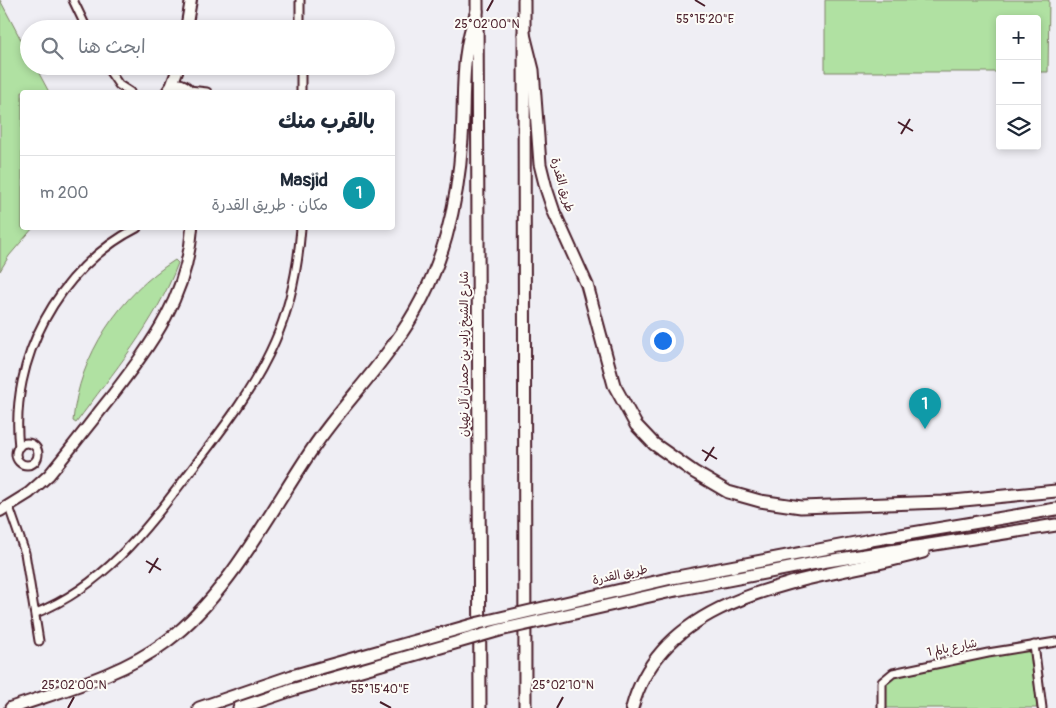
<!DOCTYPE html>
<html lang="ar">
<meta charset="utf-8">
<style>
body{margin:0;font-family:Pangolin,"Playpen Sans Arabic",sans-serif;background:#f6f6f7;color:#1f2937;direction:rtl}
.controls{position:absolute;right:15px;top:15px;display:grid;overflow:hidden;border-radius:5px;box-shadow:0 2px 8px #0003}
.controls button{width:45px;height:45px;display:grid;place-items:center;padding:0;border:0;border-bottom:1px solid #e0e1e3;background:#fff;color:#1f2937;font:25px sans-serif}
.you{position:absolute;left:662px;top:340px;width:18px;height:18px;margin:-12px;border:4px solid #fff;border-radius:50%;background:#1a73e8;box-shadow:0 0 0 8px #1a73e833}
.badge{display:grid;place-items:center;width:32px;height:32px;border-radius:50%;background:#ea580c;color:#fff;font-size:16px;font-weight:700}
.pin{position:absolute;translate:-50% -41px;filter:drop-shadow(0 1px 2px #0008)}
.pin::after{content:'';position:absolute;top:26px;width:18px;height:15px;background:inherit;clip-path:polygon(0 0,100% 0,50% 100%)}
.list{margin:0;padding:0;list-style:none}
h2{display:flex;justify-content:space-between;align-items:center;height:65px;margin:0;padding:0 20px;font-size:21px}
h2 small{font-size:16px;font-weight:400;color:#747a83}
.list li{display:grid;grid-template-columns:32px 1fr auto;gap:15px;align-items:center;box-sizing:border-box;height:75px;padding:0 20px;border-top:1px solid #e0e1e3}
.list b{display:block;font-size:19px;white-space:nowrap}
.list p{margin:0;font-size:16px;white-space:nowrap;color:#747a83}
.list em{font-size:16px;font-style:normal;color:#747a83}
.icon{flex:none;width:28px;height:28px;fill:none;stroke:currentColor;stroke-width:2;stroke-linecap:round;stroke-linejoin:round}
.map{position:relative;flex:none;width:1056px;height:708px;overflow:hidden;direction:ltr}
.search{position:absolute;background:#fff;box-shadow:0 2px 8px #0003;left:20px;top:20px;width:375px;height:55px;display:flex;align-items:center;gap:12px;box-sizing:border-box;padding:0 18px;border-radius:28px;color:#747a83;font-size:19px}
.panel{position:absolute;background:#fff;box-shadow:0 2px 8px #0003;left:20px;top:90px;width:375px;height:140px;border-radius:5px;direction:rtl}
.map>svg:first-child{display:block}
.green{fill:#b0e1a2;stroke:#7d8066}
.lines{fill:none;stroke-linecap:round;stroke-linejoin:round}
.street-casing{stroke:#4a1f2b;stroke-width:11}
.secondary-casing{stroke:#4a1f2b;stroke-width:14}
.primary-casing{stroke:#4a1f2b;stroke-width:15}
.street{stroke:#fdfcf7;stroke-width:7}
.secondary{stroke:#fdfcf7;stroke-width:10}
.primary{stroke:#fdfcf7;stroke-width:11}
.primary-bridge-casing{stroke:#4a1f2b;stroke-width:15;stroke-linecap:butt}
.primary-bridge{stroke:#fdfcf7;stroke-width:11}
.ticks{fill:none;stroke:#4a1f2b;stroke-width:2}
.labels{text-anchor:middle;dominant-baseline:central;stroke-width:4;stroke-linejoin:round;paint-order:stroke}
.street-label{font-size:12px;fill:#4a1f2b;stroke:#fdfcf7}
.ticks-label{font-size:12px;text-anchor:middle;fill:#4a1f2b;stroke:#fdfcf7;stroke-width:4;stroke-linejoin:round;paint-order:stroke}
</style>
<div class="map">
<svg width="1056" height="708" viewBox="0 0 1056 708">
<rect width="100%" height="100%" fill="#efeef4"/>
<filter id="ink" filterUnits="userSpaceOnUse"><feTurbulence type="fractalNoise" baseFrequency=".02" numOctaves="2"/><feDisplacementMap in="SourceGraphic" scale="10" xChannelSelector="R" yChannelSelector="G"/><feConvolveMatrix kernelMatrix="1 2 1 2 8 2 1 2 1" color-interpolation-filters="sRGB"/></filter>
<g filter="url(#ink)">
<g class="green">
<path d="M0 0 29 55V66H35L49 92H22V228H33L9 256 0 271Z"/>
<path d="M825 0H1049L1048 72H1037V19H1000V72H825Z"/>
<path d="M175 260 178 263C156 323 113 372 76 423L73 421C79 355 120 295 175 260Z"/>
<path d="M1030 648 1037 708H885V683L891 676Z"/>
</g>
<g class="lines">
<g class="street-casing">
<g id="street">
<path d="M73 0 87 29"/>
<path d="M300 0V29"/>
<path d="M106 66 119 85 130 92"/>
<path d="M301 66V92"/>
<path d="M189 90 207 92"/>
<circle cx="27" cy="454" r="11"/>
<path d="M19 447C9 360 58 268 137 228"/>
<path d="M9 507 25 553 39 641"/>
<path d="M36 613C107 585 150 524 195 465 225 426 255 387 275 341 291 305 298 267 301 228"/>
<path d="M1034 645 1042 708"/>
<path d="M882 708V682L893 673 988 653 1056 642"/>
</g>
</g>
<g class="secondary-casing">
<g id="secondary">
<path d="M186 29 191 0"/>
<path d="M171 87 179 66"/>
<path d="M167 92C173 82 183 82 190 92"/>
<path d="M0 511 29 493 49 475C70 450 90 423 111 397 152 343 187 298 192 228"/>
</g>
</g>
<g class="primary-casing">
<g id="primary">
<path d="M477 0 480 708"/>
<path d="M524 0 525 708"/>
<path d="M524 34 533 70 540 164 546 188 554 212 587 285 614 385 636 425 654 444 694 472 728 492 760 501 801 507 943 502 1056 491"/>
<path d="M672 578 871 540 1056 509"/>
<path d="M676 590 821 562 1056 525"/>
<path d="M11 708C63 690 122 675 167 641 227 597 271 510 313 448 337 412 368 381 393 345 417 313 435 276 446 237 455 205 460 172 462 139 465 93 460 55 477 11"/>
<path d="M199 708 292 676"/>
<path d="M239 708 295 689"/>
<path d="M632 708C665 585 824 581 923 552"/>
</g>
</g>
<use href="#street" class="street"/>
<use href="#secondary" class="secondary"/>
<use href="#primary" class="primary"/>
<g class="primary-bridge-casing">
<g id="primary-bridge">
<path d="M292 676 479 623 672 578"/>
<path d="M295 689 500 630 676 590"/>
</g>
</g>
<use href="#primary-bridge" class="primary-bridge"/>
</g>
</g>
<path class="ticks" d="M695 0 705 6M487 11 493 0M898 122 913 131M901 134 910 119M702 450 717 459M705 461 714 447M146 561 161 570M149 573 158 558M380 702 391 708M68 708 74 697M557 708 563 697"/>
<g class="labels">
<g class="street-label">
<text transform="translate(562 185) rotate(74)">طريق القدرة</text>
<text transform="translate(464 354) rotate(-90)">شارع الشيخ زايد بن حمدان آل نهيان</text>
<text transform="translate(620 575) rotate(-12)">طريق القدرة</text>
<text transform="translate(952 648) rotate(-11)">شارع بالم 1</text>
</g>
</g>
<g class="ticks-label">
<text x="705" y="23">55°15'20"E</text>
<text x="487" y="28">25°02'00"N</text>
<text x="74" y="689">25°02'00"N</text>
<text x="563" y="689">25°02'10"N</text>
<text x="380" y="693">55°15'40"E</text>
</g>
</svg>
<div class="controls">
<button>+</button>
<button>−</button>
<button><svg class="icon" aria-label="layers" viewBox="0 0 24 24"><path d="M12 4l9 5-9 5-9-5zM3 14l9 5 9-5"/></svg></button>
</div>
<div class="you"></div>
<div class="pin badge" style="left:925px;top:429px;background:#0f9aa8">1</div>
<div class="search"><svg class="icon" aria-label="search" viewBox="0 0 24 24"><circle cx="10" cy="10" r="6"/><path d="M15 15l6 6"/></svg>ابحث هنا</div>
<section class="panel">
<h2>بالقرب منك<small></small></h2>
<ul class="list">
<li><span class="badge" style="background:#0f9aa8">1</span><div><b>Masjid</b><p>مكان · طريق القدرة</p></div><em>200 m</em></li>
</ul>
</section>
</div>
